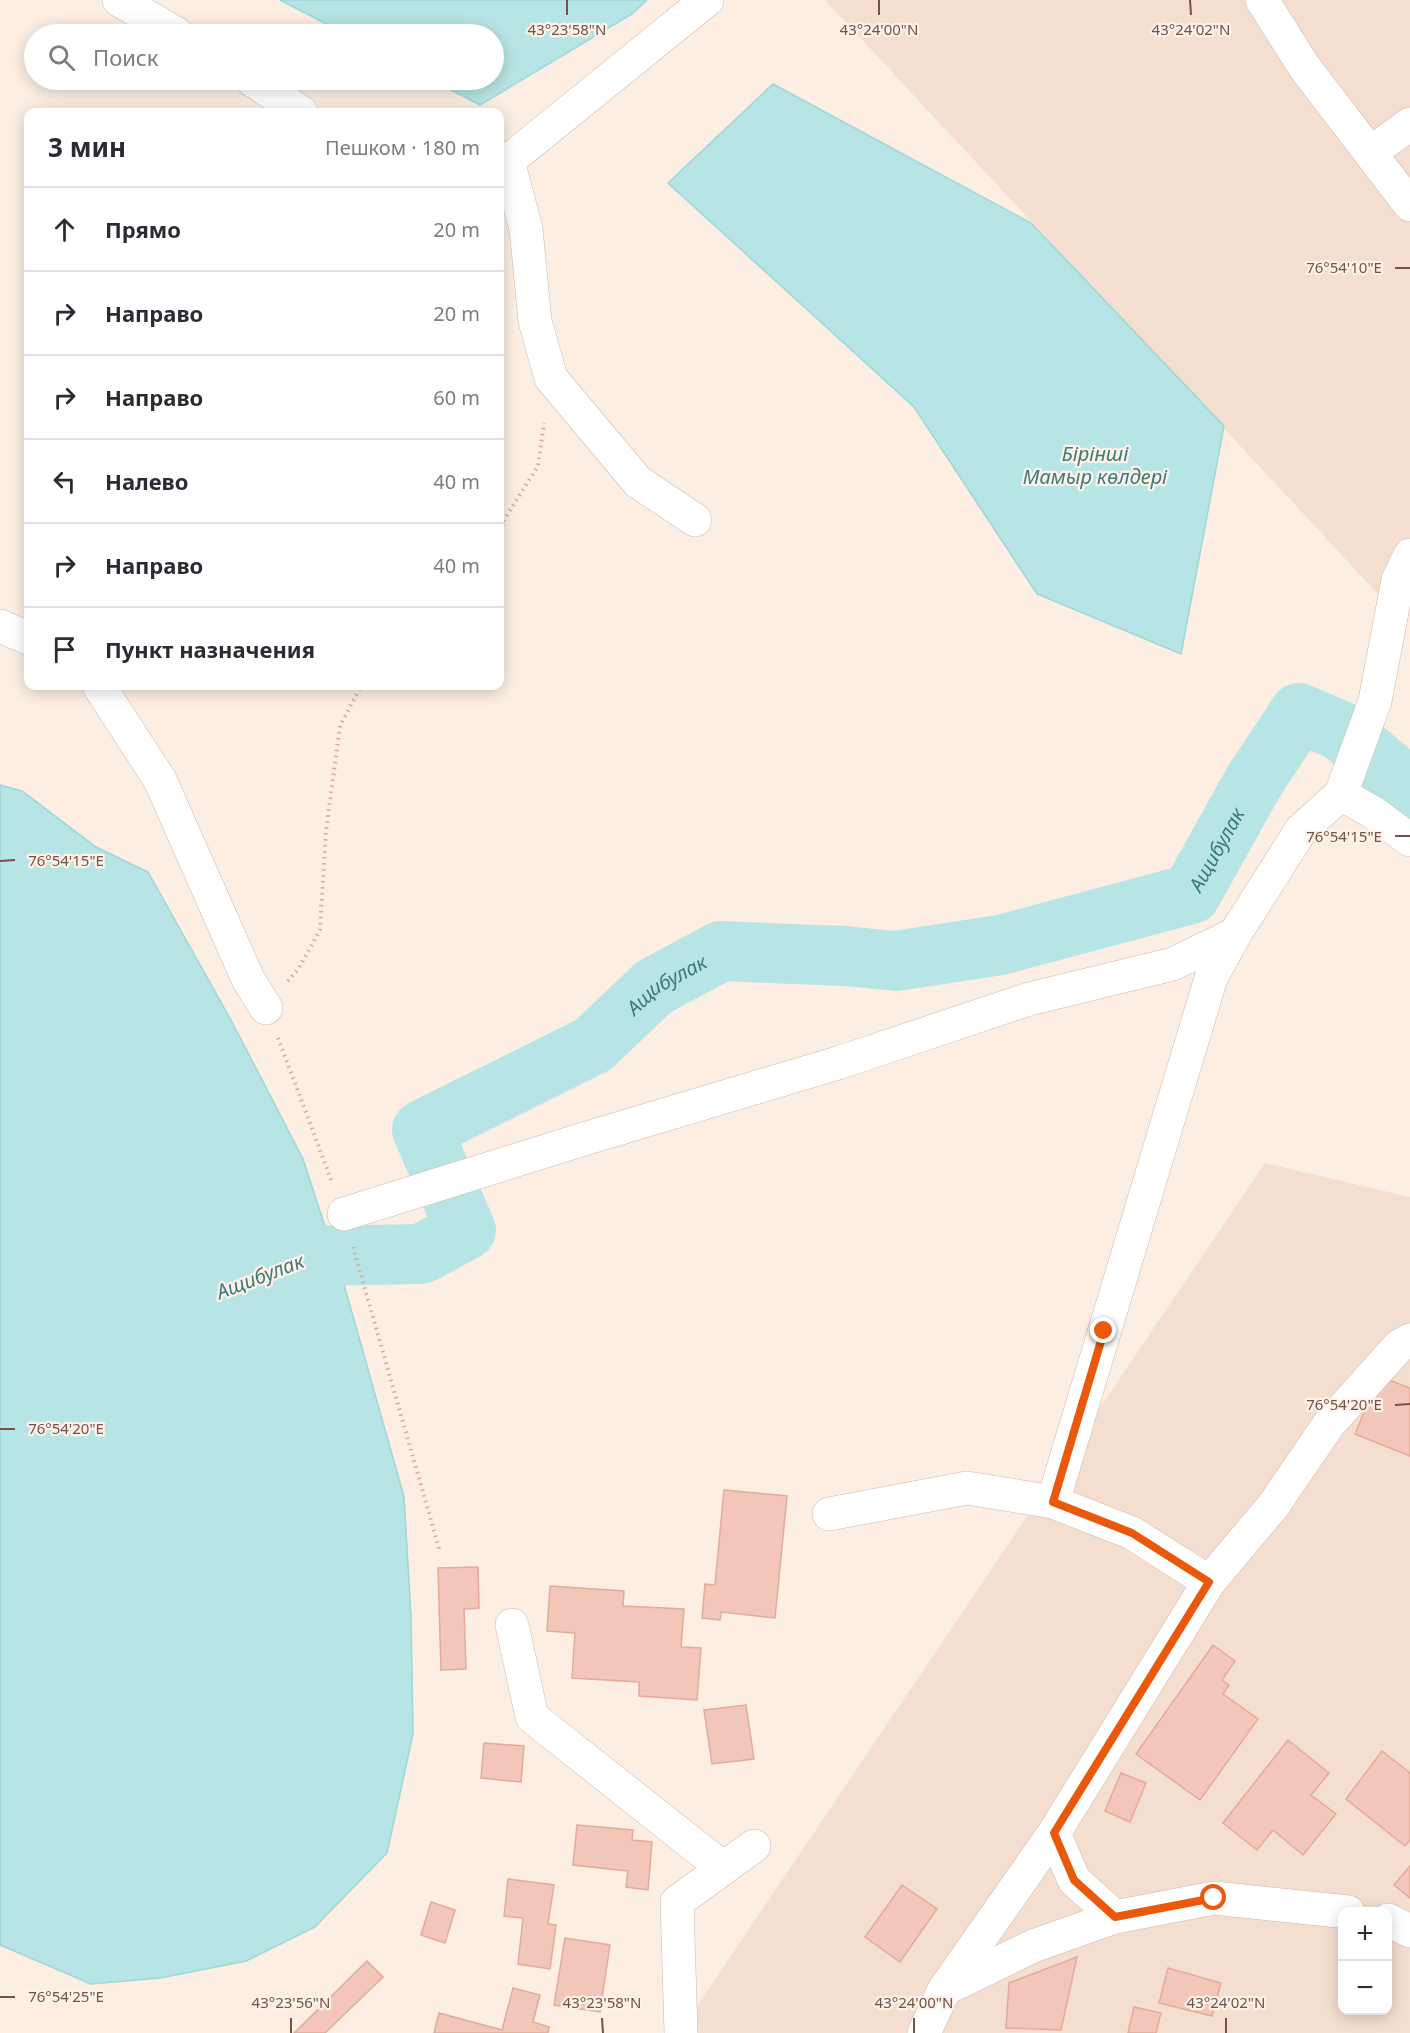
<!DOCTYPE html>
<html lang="ru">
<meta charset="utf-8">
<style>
body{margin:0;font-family:"Noto Sans",sans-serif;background:#f7f7f7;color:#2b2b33}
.controls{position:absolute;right:18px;bottom:18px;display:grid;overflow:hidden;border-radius:12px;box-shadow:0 3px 15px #0003}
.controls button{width:54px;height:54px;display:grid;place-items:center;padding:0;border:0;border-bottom:2px solid #e1e1e2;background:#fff;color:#2b2b33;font:30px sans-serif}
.stop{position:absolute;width:18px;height:18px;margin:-14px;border:4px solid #ea580c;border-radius:50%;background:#fff}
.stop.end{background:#ea580c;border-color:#fff;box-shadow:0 2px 6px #0008}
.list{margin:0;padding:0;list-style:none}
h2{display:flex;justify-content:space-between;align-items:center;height:78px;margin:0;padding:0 24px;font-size:26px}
h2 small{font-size:20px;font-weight:400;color:#7c7c81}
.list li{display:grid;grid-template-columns:39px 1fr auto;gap:18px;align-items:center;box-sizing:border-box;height:84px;padding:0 24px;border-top:2px solid #e1e1e2}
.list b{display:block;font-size:22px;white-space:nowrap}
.list em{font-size:20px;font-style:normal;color:#7c7c81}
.icon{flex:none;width:33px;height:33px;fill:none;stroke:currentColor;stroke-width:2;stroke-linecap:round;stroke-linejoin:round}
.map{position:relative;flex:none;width:1410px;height:2033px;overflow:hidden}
.search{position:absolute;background:#fff;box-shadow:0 3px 15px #0003;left:24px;top:24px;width:480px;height:66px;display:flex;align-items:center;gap:15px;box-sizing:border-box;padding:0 21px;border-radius:33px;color:#7c7c81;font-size:22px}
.panel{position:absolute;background:#fff;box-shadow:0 3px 15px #0003;left:24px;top:108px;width:480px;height:582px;border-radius:12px}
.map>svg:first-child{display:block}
.residential{fill:#f4ded0;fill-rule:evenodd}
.water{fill:#b7e5e5;stroke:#9dd7d7;stroke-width:1.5}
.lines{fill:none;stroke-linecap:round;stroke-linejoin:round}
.river{stroke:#b7e5e5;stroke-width:60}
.building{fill:#f2c7ba;stroke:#e4aa9a;stroke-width:1.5}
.minor-casing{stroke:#cfb6ac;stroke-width:34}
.path{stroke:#d6aa9d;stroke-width:4;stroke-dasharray:1.5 4.5;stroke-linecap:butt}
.minor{stroke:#fff;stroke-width:33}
.route{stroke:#ea580c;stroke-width:8}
.ticks{fill:none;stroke:#745149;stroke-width:2}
.labels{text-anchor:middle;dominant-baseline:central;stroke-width:4.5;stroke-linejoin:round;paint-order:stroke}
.water-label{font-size:20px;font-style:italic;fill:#3c7979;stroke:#fff2e8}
.ticks-label{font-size:15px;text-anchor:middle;fill:#745149;stroke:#fff2e8;stroke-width:4.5;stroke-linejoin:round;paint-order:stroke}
</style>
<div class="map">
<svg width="1410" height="2033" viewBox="0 0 1410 2033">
<rect width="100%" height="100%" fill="#fceee2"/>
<g class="residential">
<path d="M825 0H1410V596L1393 610Z"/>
<path d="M1265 1163 1410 1197V2033H679ZM1342 1912H1388V2010H1342Z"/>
</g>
<g class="water">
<path d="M280 0H647L632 14 480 105 432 80H494V34H346Z"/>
<path d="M773 84 1031 223 1224 426 1181 654 1037 594 914 407 668 183Z"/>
<path d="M0 785 22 791 96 847 148 872 232 1022 303 1159 345 1288 404 1497 411 1616 413 1734 387 1853 315 1927 246 1961 160 1978 91 1984 0 1945Z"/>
</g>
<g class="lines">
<path class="river" id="s1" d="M257 1277 312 1256 421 1254 466 1230 422 1130 593 1045 654 987 721 951 844 956 896 961 1000 945 1191 894 1253 783 1299 713 1341 731 1410 788"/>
</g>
<g class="building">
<path d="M1379 1376 1410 1388V1456L1355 1434Z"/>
<path d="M724 1490 787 1496 775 1618 721 1612 720 1620 702 1618 705 1584 715 1585Z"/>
<path d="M478 1567 479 1608 464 1609 466 1669 441 1670 438 1568Z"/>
<path d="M550 1586 624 1591 623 1606 684 1609 681 1647 701 1648 697 1700 639 1696V1682L572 1678 575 1633 547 1631Z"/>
<path d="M1213 1645 1235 1661 1222 1680 1229 1685 1223 1694 1258 1719 1200 1800 1136 1754Z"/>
<path d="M746 1705 754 1759 712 1764 704 1710Z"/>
<path d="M1288 1740 1329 1773 1311 1795 1336 1814 1303 1855 1273 1830 1257 1850 1223 1823Z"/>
<path d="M484 1743 524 1746 521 1782 481 1778Z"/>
<path d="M1382 1751 1410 1773V1840L1405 1846 1346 1799Z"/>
<path d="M1121 1773 1146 1783 1130 1822 1105 1811Z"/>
<path d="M577 1825 633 1830 632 1840 652 1842 648 1890 626 1887 628 1871 573 1865Z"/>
<path d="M1410 1866V1898L1394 1885Z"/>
<path d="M508 1879 554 1885 548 1924 556 1925 550 1969 518 1964 523 1918 504 1916Z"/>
<path d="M902 1885 937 1909 900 1962 865 1937Z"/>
<path d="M431 1902 455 1910 445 1943 421 1935Z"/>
<path d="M565 1938 610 1945 600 2012 554 2005Z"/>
<path d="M1077 1957 1061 2030 1006 2028 1009 1983Z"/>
<path d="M367 1961 383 1977 325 2033H294Z"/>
<path d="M1168 1968 1221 1983 1212 2016 1159 2003Z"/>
<path d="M513 1988 540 1995 533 2022 549 2027 548 2033H434L439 2013 502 2030Z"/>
<path d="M1134 2007 1161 2013 1156 2033H1128Z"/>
</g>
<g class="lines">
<g class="minor-casing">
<g id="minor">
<path d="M119 0 177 34"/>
<path d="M1262 0 1305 68 1410 205"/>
<path d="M252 80 301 112"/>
<path d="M1370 153 1410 124"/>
<path d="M508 161 526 229 535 321 551 378 638 482 695 520"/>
<path d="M500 162 508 161 707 0"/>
<path d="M0 626 28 638"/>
<path d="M99 686 160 780 248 979 266 1008"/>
<path d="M1341 794 1374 813 1410 840"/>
<path d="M344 1214 584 1139 841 1062 1029 999 1173 964 1235 934"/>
<path d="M1053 1502 1211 978 1235 934 1301 830 1341 794 1375 701 1398 580 1410 555"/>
<path d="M829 1514 967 1488 1053 1502 1132 1533 1209 1582"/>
<path d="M512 1625 532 1717 723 1868"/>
<path d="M1054 1833 1074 1880 1115 1917"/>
<path d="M1388 1920 1410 1931"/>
<path d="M945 1989 1033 1946 1115 1917 1214 1898 1348 1912"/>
<path d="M681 2033 677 1902 754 1846"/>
<path d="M924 2033 944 1990 1054 1833 1209 1582 1273 1506 1329 1424 1399 1346 1410 1340"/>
</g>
</g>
<g class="path">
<path d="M500 526 538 466 544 423"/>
<path d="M288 981 299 968 320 930 326 831 340 726 361 686"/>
<path d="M278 1038 332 1182"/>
<path d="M353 1247 440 1552"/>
</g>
<use href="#minor" class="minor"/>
</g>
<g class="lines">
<path class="route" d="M1104 1331 1053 1502 1132 1533 1209 1582 1054 1833 1074 1880 1115 1917 1214 1898"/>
</g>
<path class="ticks" d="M567 0V15M879 0V15M1190 0 1191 15M1395 268H1410M1395 836H1410M0 861 15 860M1395 1405 1410 1404M0 1429H15M0 1997H15M291 2018V2033M602 2018 603 2033M914 2018V2033M1226 2018V2033"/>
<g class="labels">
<g class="water-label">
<text x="1095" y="453">Бірінші<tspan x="1095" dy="23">Мамыр көлдері</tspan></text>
<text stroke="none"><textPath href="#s1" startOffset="1209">Ащибулак</textPath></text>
<text stroke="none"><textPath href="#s1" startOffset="615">Ащибулак</textPath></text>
<text transform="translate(260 1276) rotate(-21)">Ащибулак</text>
</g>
</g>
<g class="ticks-label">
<text x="567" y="35">43°23'58"N</text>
<text x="879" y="35">43°24'00"N</text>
<text x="1191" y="35">43°24'02"N</text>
<text x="1344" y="273">76°54'10"E</text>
<text x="1344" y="842">76°54'15"E</text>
<text x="66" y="866">76°54'15"E</text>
<text x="1344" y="1410">76°54'20"E</text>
<text x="66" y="1434">76°54'20"E</text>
<text x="66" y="2002">76°54'25"E</text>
<text x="291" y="2008">43°23'56"N</text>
<text x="602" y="2008">43°23'58"N</text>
<text x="914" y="2008">43°24'00"N</text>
<text x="1226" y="2008">43°24'02"N</text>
</g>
</svg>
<div class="controls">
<button>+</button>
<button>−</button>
</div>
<div class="stop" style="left:1214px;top:1898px"></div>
<div class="stop end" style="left:1104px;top:1331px"></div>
<div class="search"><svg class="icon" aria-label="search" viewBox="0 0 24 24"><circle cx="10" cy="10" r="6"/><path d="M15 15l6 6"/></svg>Поиск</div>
<section class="panel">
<h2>3 мин<small>Пешком · 180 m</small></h2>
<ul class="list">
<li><svg class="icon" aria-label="ahead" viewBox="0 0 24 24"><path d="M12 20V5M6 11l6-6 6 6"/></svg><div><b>Прямо</b></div><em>20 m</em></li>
<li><svg class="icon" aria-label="right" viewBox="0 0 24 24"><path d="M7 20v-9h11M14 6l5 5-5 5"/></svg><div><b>Направо</b></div><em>20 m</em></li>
<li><svg class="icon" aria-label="right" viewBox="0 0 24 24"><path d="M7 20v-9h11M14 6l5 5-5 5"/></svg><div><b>Направо</b></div><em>60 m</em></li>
<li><svg class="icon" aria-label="left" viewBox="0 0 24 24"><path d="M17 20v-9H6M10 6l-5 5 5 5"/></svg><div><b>Налево</b></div><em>40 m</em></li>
<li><svg class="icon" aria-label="right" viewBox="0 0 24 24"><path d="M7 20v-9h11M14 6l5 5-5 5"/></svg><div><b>Направо</b></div><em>40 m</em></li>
<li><svg class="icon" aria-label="arrive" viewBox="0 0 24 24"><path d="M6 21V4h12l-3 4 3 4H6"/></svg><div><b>Пункт назначения</b></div></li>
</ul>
</section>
</div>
